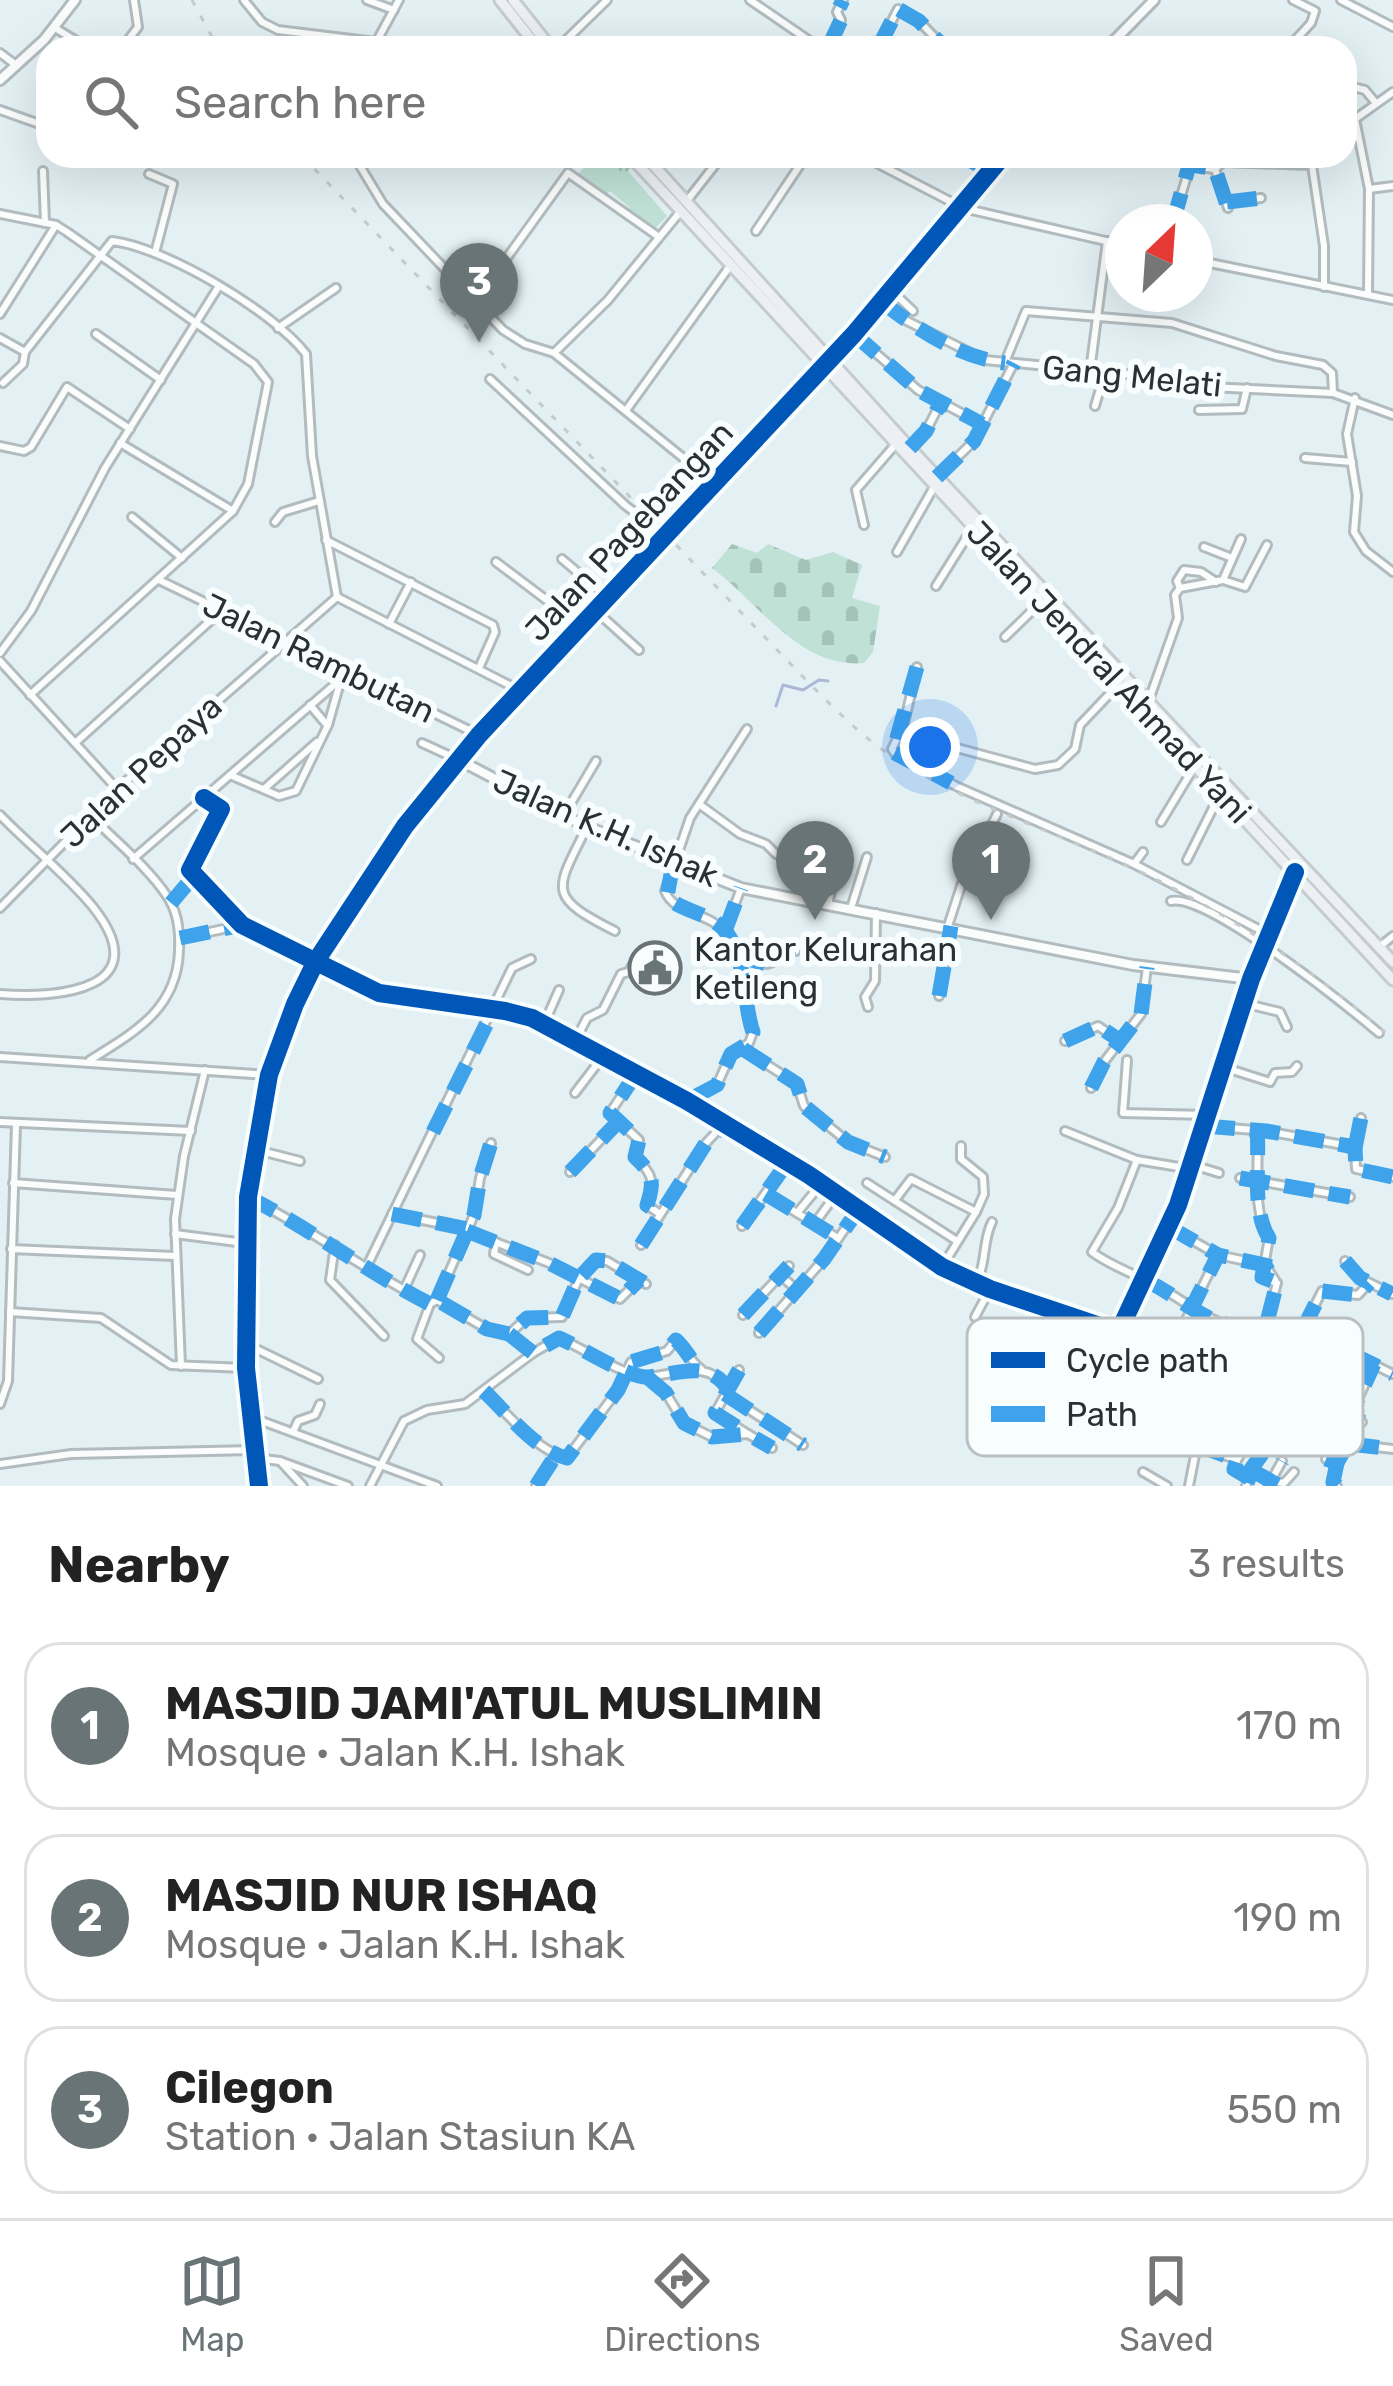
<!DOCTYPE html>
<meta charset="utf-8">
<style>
body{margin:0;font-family:Rubik,sans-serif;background:#f6f6f6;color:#222}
.compass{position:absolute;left:1105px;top:204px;width:108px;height:108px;border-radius:50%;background:#fff;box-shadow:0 12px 48px #0002;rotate:25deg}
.you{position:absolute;left:930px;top:747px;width:42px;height:42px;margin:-30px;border:9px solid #fff;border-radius:50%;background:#1a73e8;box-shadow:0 0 0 18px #1a73e833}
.badge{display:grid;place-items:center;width:78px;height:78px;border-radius:50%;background:#697477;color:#fff;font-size:39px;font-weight:700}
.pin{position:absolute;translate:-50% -99px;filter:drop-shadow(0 3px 6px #0008)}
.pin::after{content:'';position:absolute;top:63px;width:42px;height:36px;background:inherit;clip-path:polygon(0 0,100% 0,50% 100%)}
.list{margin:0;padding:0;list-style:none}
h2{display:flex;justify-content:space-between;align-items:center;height:156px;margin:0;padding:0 48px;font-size:51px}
h2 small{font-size:39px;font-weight:400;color:#767676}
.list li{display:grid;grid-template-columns:78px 1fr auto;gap:36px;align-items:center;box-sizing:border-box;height:168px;margin:0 24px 24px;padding:0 24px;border:3px solid #e0e0e0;border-radius:36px}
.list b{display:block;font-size:45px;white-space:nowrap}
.list p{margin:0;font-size:39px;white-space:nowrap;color:#767676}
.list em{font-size:39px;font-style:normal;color:#767676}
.icon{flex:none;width:66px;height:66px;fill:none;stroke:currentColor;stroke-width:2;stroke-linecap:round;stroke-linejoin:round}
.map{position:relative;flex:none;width:1393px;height:1486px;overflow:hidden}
.search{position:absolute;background:#fff;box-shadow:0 12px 48px #0002;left:36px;right:36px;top:36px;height:132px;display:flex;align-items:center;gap:30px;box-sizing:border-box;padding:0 42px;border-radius:36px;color:#767676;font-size:45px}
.sheet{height:732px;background:#fff}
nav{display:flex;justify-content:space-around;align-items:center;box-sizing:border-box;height:168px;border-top:3px solid #e0e0e0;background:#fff;font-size:33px;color:#767676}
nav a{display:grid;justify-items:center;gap:6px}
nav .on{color:#697477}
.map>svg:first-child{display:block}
.grass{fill:url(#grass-tufts)}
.cemetery{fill:url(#cemetery-stones)}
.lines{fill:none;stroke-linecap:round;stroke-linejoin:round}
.stream{stroke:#acb8d7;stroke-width:3}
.minor-casing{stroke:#b2bcbf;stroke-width:12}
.tertiary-casing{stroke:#b2bcbf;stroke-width:14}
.trunk-casing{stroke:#c6ccce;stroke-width:15}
.minor{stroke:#fbfdfd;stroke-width:6}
.tertiary{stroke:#fbfdfd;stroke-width:8}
.trunk{stroke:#ecf0f4;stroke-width:9}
.rail{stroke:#c6cacb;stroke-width:3;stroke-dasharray:6 12;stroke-linecap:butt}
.quiet{stroke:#3ea3eb;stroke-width:15;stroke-dasharray:30 15;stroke-linecap:butt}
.cycleway-casing{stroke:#f8fdfe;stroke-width:26}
.cycleway{stroke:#0057b8;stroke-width:18}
.labels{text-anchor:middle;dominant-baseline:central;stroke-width:12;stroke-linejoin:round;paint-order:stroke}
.street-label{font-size:33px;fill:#283134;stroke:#f8fdfe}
.poi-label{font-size:33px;fill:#283134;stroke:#f8fdfe;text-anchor:start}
.key{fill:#f8fdfe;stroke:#bac0c1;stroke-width:3}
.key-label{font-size:33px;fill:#283134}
</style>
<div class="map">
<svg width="1393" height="1486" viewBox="0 0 1393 1486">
<defs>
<pattern id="grass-tufts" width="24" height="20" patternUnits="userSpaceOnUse" patternTransform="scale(3)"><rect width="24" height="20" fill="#c0e2d6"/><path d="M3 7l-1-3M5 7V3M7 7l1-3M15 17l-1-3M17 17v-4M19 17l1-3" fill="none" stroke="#a5c2b8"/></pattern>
<pattern id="cemetery-stones" width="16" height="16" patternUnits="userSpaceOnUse" patternTransform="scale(3)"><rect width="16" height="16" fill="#c0e2d6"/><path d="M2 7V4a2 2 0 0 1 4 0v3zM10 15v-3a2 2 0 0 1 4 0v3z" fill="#a5c2b8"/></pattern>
</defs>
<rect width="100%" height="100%" fill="#e3f0f4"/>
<path class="grass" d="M595 156H624L633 166 628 171 667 216 653 231 627 212 629 207 610 191 606 195 578 174Z"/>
<path class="cemetery" d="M732 544 757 553 768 544 806 560 833 552 862 565 852 598 880 606 873 652 864 663C800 669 759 603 712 568Z"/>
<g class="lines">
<path class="stream" d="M776 706 783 685 803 690 819 680 828 681"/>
<g class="minor-casing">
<g id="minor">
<path d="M244 0 262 22 278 30 376 42 386 48"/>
<path d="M367 0 394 10"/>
<path d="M750 0 820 48"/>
<path d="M1341 0 1393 27"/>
<path d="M55 28 88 48"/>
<path d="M122 48 138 27 134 0"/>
<path d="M373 48 399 0"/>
<path d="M558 48 607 0"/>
<path d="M828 48 841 20 837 12 843 0"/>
<path d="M878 48 898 9 919 21 945 48"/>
<path d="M1288 48 1311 23 1315 11 1293 0"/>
<path d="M0 53 16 65"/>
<path d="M1345 85 1365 90 1375 102"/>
<path d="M0 110 48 127"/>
<path d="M1355 119 1369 189 1368 294"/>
<path d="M1345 120 1355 119 1393 92"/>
<path d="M354 156 383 204 503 330 525 344 554 353 714 483"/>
<path d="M863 156 963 208 1123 245"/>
<path d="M962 156 991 172"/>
<path d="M1215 169 1228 208"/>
<path d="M43 171 45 223"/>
<path d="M149 174 173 184 155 253"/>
<path d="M1369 189 1393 186"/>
<path d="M686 202 722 156"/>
<path d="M1227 202 1261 198"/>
<path d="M0 214 56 225 67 232 254 364 268 382 248 484 233 511 30 695"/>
<path d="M1173 222 1190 166 1215 169 1223 162 1312 165 1324 246V287"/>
<path d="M756 231 806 156"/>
<path d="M1195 260 1393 300"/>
<path d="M892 291 913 311"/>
<path d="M475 302 568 173 659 237"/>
<path d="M882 302 907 321 985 360 1119 373 1209 387 1333 393 1393 415"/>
<path d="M0 314 56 225"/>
<path d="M278 328 336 288"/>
<path d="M96 334 161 380"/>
<path d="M854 334 918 390 982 424"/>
<path d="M0 338 25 352"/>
<path d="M554 353 608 300 680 212"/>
<path d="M1005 362 1026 311 1172 323 1276 356 1323 365 1332 373 1333 393"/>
<path d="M1090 371 1107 241"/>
<path d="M490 379 625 505 665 536"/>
<path d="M3 383 23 364 25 352 112 241C165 247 274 312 306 354L312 456 337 597"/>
<path d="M1102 384 1112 385 1115 373"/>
<path d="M1355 398 1347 434 1357 496 1354 532 1366 551 1393 572"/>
<path d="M1095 406 1105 372"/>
<path d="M627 409 730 266"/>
<path d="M1199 410 1242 409 1247 388"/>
<path d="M120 443 233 511"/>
<path d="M0 446 24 451 31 447 67 387 130 429"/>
<path d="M910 448 926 431 940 404"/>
<path d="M1305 458 1352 462"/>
<path d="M937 477 974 441 1014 363"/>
<path d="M132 517 182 558"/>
<path d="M275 522 283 512 319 501"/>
<path d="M864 525 856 490 895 445"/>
<path d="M326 540 493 625 495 632 479 668"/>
<path d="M1204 547 1232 558"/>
<path d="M897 552 934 487"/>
<path d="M562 559 608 598"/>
<path d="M496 562 581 626"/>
<path d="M159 580 479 735"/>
<path d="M1223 580 1245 587 1267 545"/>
<path d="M936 586 973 527"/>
<path d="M1180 588 1177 581 1184 570 1201 572 1216 582"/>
<path d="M337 597 521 691"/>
<path d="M596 611 639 650"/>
<path d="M389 624 411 582"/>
<path d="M1005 637 1042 601"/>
<path d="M0 653 31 611 105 468 219 286"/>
<path d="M0 661 117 789"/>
<path d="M917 667 904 724 892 749 896 755 958 787 1134 864 1266 933"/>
<path d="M1149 700 1178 618 1175 595 1180 588 1223 580 1241 539"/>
<path d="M310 705 327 725"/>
<path d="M75 743 220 612"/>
<path d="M422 743 459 760"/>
<path d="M957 748 1035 769 1058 765 1075 749 1080 725 1118 685"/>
<path d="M230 775 279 796 296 791 328 725 341 679"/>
<path d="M264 789 317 742"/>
<path d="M204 798 221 809 191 872 242 925 316 961"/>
<path d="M699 804 740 834 766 844 776 854 834 876 828 905"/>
<path d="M0 815C30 846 66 874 93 907 158 989 59 999 0 994"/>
<path d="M90 815C115 841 147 866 167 896 178 912 180 932 179 951 177 1009 135 1032 90 1060"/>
<path d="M564 815 596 761"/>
<path d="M1161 822 1196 764"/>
<path d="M587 827C555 891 546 896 615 931"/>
<path d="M133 859 341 679 345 671"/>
<path d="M1187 860 1220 794"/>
<path d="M1134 864 1143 852"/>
<path d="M810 867 816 839"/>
<path d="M1171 901C1207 893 1347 1006 1379 1033"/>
<path d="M171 903 194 876"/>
<path d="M0 908 117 789 337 597"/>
<path d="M851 908 867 857"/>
<path d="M948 926 961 886 997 814"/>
<path d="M725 931 741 888"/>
<path d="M181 938 242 925"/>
<path d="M1379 947 1393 936"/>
<path d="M736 956 767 964 773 962 779 948 796 951"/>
<path d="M629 971 639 954 666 959"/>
<path d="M939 996 950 930"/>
<path d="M1243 1003 1280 1012 1287 1027"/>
<path d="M868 1007 865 997 875 981 876 913"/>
<path d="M544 1024 559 990"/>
<path d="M576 1039 587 1018 603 1010 621 974 632 971 648 979"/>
<path d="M1065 1041 1098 1026 1119 1040"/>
<path d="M743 1049 797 1084 804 1106 848 1142 885 1157"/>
<path d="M0 1057 269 1075"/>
<path d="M1127 1060 1123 1113 1208 1115"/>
<path d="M1223 1067 1270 1082 1275 1073 1292 1072 1297 1066"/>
<path d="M637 1072 610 1113 639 1140 635 1157C653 1174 655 1181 647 1205L660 1214"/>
<path d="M1091 1088 1104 1062 1141 1014 1147 967"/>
<path d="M575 1093 604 1055"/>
<path d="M687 1101 717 1085 731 1054 749 1043 753 1032C742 1001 745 962 725 933 711 912 674 915 665 891L690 818 747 729"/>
<path d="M0 1122 191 1131"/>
<path d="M1205 1126 1266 1131 1349 1146 1355 1148 1356 1169 1393 1177"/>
<path d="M1065 1131 1137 1160"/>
<path d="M961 1146V1159L983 1177 984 1194 976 1212"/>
<path d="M1355 1148 1361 1118"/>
<path d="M257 1150 300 1161"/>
<path d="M1193 1165 1219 1173"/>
<path d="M1191 1169 1137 1160 1118 1208 1092 1252C1112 1267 1138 1275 1161 1288 1197 1308 1223 1338 1267 1322L1277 1283 1262 1277 1269 1238C1251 1210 1260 1162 1257 1129"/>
<path d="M570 1172 618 1122"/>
<path d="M1240 1178 1350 1197"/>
<path d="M13 1183 177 1195"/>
<path d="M867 1183 957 1241"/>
<path d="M766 1194 838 1238"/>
<path d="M248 1197C311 1229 367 1272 430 1304L437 1300 487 1329 509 1334 527 1318 562 1317 579 1278 596 1260 607 1261 646 1284"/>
<path d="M895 1200 911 1179 976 1212 942 1267"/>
<path d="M797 1213 821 1184"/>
<path d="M392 1214 468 1229"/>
<path d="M815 1223 836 1194"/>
<path d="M742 1226 787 1163"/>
<path d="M1169 1227 1218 1255"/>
<path d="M467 1231 549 1263 620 1299 638 1281"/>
<path d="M175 1234 245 1243"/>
<path d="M496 1242 494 1254 528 1270"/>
<path d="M335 1245 330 1280 384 1336"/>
<path d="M641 1245 706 1143 723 1125"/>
<path d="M11 1249 174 1256"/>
<path d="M1345 1261 1360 1278 1392 1294"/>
<path d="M367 1266 512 968 531 959"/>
<path d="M780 1275 797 1290"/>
<path d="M977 1282C987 1261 982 1242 992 1222"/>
<path d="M404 1290 420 1255"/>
<path d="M437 1300 474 1215 480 1178 491 1143"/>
<path d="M430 1304 417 1339 439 1358"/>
<path d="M10 1312 101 1318 171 1365 246 1368"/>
<path d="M743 1315 789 1266"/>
<path d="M975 1317 990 1289"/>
<path d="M1267 1322 1313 1335 1393 1374"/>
<path d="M1120 1329 1272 1399 1281 1393 1313 1335"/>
<path d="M1302 1331 1322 1291 1358 1295 1369 1283"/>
<path d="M759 1333 824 1259 858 1210"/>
<path d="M509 1334 533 1353 559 1338C581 1347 627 1378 648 1377 678 1374 708 1359 728 1389"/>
<path d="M246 1344 318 1379"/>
<path d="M1281 1345 1287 1326"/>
<path d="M1342 1347 1343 1371"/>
<path d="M1169 1354 1218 1255 1265 1265 1275 1280"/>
<path d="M1017 1364 1046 1390 1084 1410 1074 1431"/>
<path d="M181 1366 175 1219 184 1156 205 1070"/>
<path d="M739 1370 715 1413 748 1434"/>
<path d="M647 1377 666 1393 684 1423 712 1437 748 1434 772 1448"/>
<path d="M1002 1389 1025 1352 1044 1307"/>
<path d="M484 1391C507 1413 536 1451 567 1458L618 1390 631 1362 667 1351 676 1340C687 1350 690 1361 701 1369"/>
<path d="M725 1394 803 1445"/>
<path d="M0 1404 8 1381 16 1124"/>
<path d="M251 1417 437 1486"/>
<path d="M1166 1418 1198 1439"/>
<path d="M1362 1422 1353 1416V1410L1374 1364"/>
<path d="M293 1432 298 1421 315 1415 320 1404"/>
<path d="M1247 1444 1262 1454 1251 1470"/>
<path d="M1349 1444 1393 1449"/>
<path d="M1197 1445 1237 1460 1234 1469 1249 1478 1246 1486"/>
<path d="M256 1458 280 1461 303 1486"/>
<path d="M1326 1459 1337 1463 1353 1434 1354 1418"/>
<path d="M1237 1460 1247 1444 1249 1426"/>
<path d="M280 1461 348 1486"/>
<path d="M0 1464 71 1454 254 1450"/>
<path d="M1251 1470 1271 1481 1282 1461"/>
<path d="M1143 1472 1167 1486"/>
<path d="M370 1486 404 1421 427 1410 465 1404 533 1353"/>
<path d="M536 1486 556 1455"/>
<path d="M1189 1486 1211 1373"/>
<path d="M1268 1486 1271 1481 1284 1483 1294 1472"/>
<path d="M1337 1486 1333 1482 1337 1463"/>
</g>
</g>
<g class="tertiary-casing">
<g id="tertiary">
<path d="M1107 48 1154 0"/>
<path d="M0 80 44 40 75 0"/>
<path d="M459 760 587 827 741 888 1133 965 1251 979"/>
<path d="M316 961 387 996 505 1011 532 1018 687 1101 809 1175 942 1267 990 1289 1115 1331 1120 1329C1148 1278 1172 1224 1191 1169 1225 1071 1245 965 1294 873"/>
<path d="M259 1486 246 1368 248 1197 269 1075 295 1004 316 961 405 826 479 735 854 334 1003 156"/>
</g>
</g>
<g class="trunk-casing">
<g id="trunk">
<path d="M500 0 538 48"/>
<path d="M513 0 551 48"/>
<path d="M630 156 1393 980"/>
<path d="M645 156 910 448 1393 962"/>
</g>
</g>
<use href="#minor" class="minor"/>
<use href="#tertiary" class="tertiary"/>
<use href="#trunk" class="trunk"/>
<g class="rail">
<path d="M192 0 218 48"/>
<path d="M302 156 808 682C834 708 860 735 890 755 967 806 1058 832 1141 872 1233 916 1316 972 1393 1039"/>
</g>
<g class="quiet">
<path d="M828 48 841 20 837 12 843 0"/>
<path d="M878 48 898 9 919 21 945 48"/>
<path d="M962 156 991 172"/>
<path d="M1227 202 1261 198"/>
<path d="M1173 222 1188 169 1192 165 1215 169 1228 208"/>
<path d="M882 302C917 329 960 358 1005 363"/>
<path d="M854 334 918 390 982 424"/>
<path d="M910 448 926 431 940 404"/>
<path d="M937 477 974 441 1014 363"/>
<path d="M917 667 893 752 951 783"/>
<path d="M673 863 667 897C681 910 702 912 718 924 747 946 742 1001 753 1032L749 1043 731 1054 717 1085 687 1101"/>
<path d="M810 867 816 839"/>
<path d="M171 903 194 876"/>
<path d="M725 931 741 888"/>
<path d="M180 938 242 925"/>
<path d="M736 956 767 964 773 962 779 948 796 951"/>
<path d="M939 996 951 926"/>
<path d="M1065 1041 1098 1026 1119 1040"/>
<path d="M743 1049 797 1084 804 1106 848 1142 885 1157"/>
<path d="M637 1072 610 1113 639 1140 635 1157C653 1174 655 1181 647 1205L660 1214"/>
<path d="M1091 1088 1104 1062 1141 1014 1147 967"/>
<path d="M1205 1126 1266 1131 1349 1146 1355 1148 1356 1169 1393 1177"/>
<path d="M433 1132 494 1009"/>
<path d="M1355 1148 1361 1118"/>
<path d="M570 1172 618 1122"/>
<path d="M1240 1178 1350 1197"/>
<path d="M766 1194 838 1238"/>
<path d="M248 1197C311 1229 367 1272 430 1304L437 1300 487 1329 509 1334 527 1318 562 1317 579 1278 596 1260 607 1261 646 1284"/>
<path d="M392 1214 468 1229"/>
<path d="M742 1226 787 1163"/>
<path d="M1169 1227 1218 1255"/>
<path d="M467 1231 549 1263 620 1299 639 1280"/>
<path d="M641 1245 706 1143 723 1125"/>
<path d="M1345 1261 1360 1278 1392 1294"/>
<path d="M1145 1280C1186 1299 1218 1340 1267 1322L1277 1283 1262 1277 1269 1238C1251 1210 1260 1162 1257 1129"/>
<path d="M437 1300 474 1215 480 1178 491 1143"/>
<path d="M743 1315 789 1266"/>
<path d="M1267 1322 1313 1335 1393 1374"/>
<path d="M1120 1329 1272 1399 1281 1393 1313 1335"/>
<path d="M1302 1331 1322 1291 1358 1295 1369 1283"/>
<path d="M759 1333 824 1259 858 1210"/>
<path d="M509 1334 533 1353 559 1338C581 1347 627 1378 648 1377 678 1374 708 1359 728 1389"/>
<path d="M1342 1347 1343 1371"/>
<path d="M1169 1354 1218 1255 1265 1265 1270 1274"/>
<path d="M739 1370 715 1413 748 1434"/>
<path d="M647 1377 666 1393 684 1423 712 1437 748 1434 772 1448"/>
<path d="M484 1391C507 1413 536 1451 567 1458L618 1390 631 1362 667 1351 676 1340C687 1350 690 1361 701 1369"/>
<path d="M725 1394 803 1445"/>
<path d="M1362 1422 1353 1416V1410L1374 1364"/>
<path d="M1198 1439 1211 1373"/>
<path d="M1349 1444 1393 1449"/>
<path d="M1197 1445 1237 1460 1234 1469 1249 1478 1246 1486"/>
<path d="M1326 1459 1337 1463 1353 1434 1354 1418"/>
<path d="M1251 1470 1271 1481 1282 1461"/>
<path d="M1246 1476 1262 1454 1247 1444"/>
<path d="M536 1486 556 1455"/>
<path d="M1337 1486 1333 1482 1337 1463"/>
</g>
<g class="cycleway-casing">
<g id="cycleway">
<path d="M204 798 221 809 190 870 242 925 379 993 505 1011 532 1018 687 1101 809 1175 942 1267 990 1289 1115 1331 1120 1329 1178 1205 1251 979 1295 872"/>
<path d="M259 1486 246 1368 248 1197 269 1075 295 1004 316 961 405 826 479 735 854 334 1003 156"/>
</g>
</g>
<use href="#cycleway" class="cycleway"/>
</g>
<defs>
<g id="civic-ring" transform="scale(2.7)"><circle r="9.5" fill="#f8fdfe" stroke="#697477" stroke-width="1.5"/><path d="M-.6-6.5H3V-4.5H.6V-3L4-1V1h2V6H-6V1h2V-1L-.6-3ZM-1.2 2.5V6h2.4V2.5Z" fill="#697477"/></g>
</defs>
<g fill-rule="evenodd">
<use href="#civic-ring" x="655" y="968"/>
</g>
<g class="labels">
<g class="street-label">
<text transform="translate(1132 376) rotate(6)">Gang Melati</text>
<text transform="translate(629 531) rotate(-47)">Jalan Pagebangan</text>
<text transform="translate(319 658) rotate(26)">Jalan Rambutan</text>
<text transform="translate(1109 672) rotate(47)">Jalan Jendral Ahmad Yani</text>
<text transform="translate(141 771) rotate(-43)">Jalan Pepaya</text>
<text transform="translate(606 828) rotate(24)">Jalan K.H. Ishak</text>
</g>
<g class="poi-label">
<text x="694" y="949">Kantor Kelurahan<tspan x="694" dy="38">Ketileng</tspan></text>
</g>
</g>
<rect x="967" y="1318" width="396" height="138" rx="18" class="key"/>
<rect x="991" y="1352" width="54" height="16" fill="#0057b8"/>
<rect x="991" y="1406" width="54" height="16" fill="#3ea3eb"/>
<g class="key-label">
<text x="1066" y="1372">Cycle path</text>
<text x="1066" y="1426">Path</text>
</g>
</svg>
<svg class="compass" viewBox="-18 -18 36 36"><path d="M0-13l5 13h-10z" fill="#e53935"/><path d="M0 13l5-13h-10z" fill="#767676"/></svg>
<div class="you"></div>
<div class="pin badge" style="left:991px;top:920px">1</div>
<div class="pin badge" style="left:815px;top:920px">2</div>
<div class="pin badge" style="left:479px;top:342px">3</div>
<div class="search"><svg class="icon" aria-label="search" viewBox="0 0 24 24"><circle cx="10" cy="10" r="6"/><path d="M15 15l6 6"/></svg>Search here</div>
</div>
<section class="sheet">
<h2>Nearby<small>3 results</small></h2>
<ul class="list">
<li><span class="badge">1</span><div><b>MASJID JAMI'ATUL MUSLIMIN</b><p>Mosque · Jalan K.H. Ishak</p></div><em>170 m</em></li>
<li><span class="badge">2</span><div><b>MASJID NUR ISHAQ</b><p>Mosque · Jalan K.H. Ishak</p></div><em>190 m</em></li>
<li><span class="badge">3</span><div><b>Cilegon</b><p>Station · Jalan Stasiun KA</p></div><em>550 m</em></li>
</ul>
</section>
<nav>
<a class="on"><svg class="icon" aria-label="map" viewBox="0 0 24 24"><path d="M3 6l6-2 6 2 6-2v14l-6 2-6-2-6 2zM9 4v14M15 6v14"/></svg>Map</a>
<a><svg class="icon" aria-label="directions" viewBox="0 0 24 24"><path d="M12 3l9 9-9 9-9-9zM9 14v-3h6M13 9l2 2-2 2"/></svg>Directions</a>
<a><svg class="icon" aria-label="saved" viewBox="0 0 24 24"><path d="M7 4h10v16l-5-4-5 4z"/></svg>Saved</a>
</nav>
